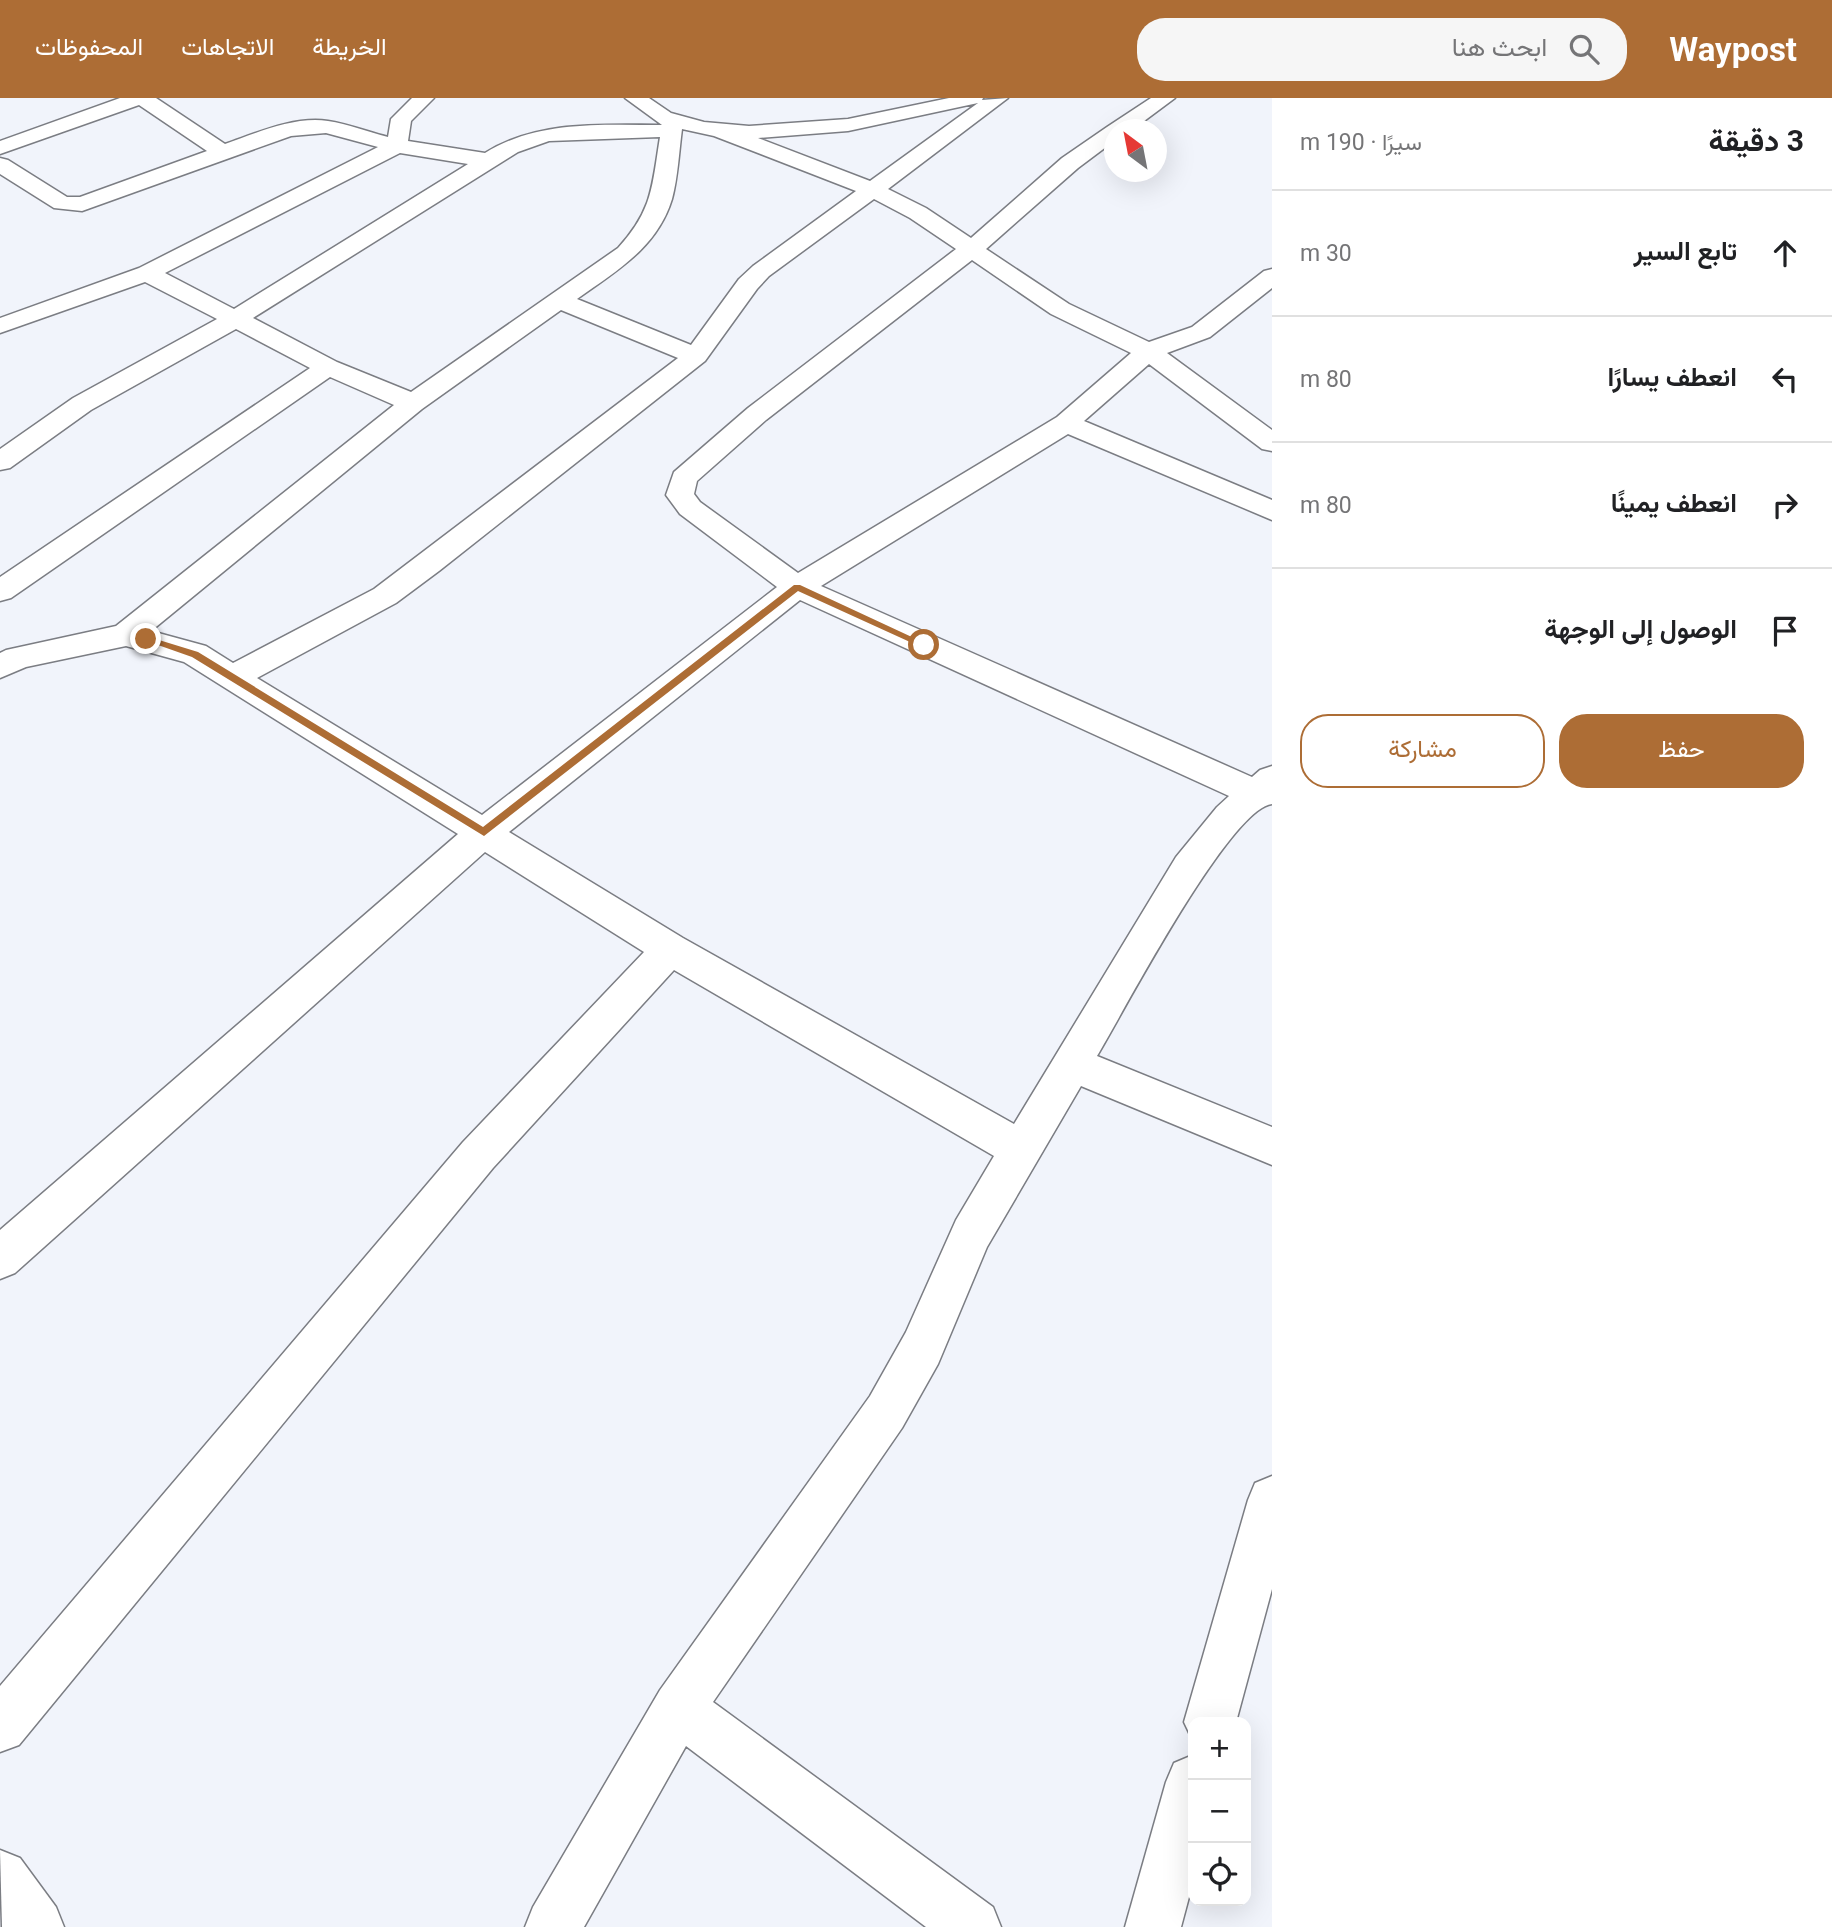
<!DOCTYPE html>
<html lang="ar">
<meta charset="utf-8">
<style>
body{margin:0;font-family:Roboto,Vazirmatn,sans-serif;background:#f6f6f6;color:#202124;direction:rtl}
.controls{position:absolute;right:21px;bottom:21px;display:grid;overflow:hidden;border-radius:14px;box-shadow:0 7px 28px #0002}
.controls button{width:63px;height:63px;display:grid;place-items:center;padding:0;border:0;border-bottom:2px solid #e0e0e0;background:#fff;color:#202124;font:35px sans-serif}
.compass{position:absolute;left:1104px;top:21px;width:63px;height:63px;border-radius:50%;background:#fff;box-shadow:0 7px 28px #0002;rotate:328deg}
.stop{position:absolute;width:21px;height:21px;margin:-16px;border:5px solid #ad6d35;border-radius:50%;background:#fff}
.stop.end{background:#ad6d35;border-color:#fff;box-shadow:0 2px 7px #0008}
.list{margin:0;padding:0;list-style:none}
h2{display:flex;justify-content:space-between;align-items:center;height:91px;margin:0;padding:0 28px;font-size:30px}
h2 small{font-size:23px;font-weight:400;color:#757577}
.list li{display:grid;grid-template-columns:46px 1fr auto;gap:21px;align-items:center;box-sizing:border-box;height:126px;padding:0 28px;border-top:2px solid #e0e0e0}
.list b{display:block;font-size:26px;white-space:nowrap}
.list em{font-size:23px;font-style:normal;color:#757577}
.actions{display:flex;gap:14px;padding:21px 28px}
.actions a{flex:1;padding:16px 0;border:2px solid #ad6d35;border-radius:28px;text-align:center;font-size:24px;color:#ad6d35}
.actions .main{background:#ad6d35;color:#fff}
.icon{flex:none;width:38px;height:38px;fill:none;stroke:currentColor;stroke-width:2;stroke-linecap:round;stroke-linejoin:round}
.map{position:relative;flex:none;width:1272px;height:1829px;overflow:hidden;direction:ltr}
header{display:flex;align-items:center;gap:42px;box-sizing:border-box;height:98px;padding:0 35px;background:#ad6d35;color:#fff}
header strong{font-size:33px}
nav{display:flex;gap:38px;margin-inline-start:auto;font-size:24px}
.search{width:490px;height:63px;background:#f6f6f6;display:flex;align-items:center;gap:18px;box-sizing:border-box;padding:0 24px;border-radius:28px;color:#757577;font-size:26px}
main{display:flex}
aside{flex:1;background:#fff}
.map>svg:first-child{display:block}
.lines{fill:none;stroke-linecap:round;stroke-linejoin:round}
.minor-casing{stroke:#7b7d83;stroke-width:3}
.minor{fill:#fff;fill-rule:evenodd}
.route{fill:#ad6d35}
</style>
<header>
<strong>Waypost</strong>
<div class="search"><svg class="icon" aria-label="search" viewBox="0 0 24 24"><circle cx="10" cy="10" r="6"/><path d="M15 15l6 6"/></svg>ابحث هنا</div>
<nav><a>الخريطة</a><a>الاتجاهات</a><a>المحفوظات</a></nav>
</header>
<main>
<aside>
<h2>3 دقيقة<small>سيرًا · 190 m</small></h2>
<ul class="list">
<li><svg class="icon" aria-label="ahead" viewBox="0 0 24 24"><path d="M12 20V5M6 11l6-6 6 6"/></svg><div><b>تابع السير</b></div><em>30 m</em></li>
<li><svg class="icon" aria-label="left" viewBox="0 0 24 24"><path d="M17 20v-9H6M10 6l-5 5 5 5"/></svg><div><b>انعطف يسارًا</b></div><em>80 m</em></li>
<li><svg class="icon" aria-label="right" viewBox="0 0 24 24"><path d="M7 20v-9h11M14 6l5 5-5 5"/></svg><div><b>انعطف يمينًا</b></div><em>80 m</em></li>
<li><svg class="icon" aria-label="arrive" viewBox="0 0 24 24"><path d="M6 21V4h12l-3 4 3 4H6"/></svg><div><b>الوصول إلى الوجهة</b></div></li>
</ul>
<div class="actions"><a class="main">حفظ</a><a>مشاركة</a></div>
</aside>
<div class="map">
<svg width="1272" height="1829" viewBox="0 0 1272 1829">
<rect width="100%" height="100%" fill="#f1f4fb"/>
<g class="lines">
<g class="minor-casing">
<g id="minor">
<path d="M120 0H156L225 46C257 35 294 18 328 23 348 26 368 34 388 39L391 21 412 0H434L411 23 408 43 485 55C538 22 601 27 662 27L625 0H649L671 15 704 24 749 28 848 21 949 0H983L982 2 1008 0 888 91 926 110 971 140 1062 60 1107 29 1151 0H1175L1132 32H1114V43L1078 70 986 151 1069 206 1149 244 1192 229 1264 173 1272 171V190L1210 239 1167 255 1272 332V353L1262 351 1149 266 1084 323 1272 402V422L1068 336 821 488 1252 679 1260 672 1272 668V706C1229 711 1123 915 1097 958L1272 1029V1067L1081 988 987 1149 938 1266 902 1330 713 1604 993 1809 1001 1829H926L686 1648 584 1829H525L533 1809 660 1592 870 1298 906 1234 956 1122 994 1058 674 872 493 1070 19 1647 0 1654V1588L463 1044 644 854 485 754 15 1175 0 1181V1132L458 736 184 564 126 548 26 569 0 580V555L6 552 116 528 394 307 330 279 11 500 0 503V479L310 270 236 231 91 312 10 370 0 372V351L73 300 217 221 145 184 0 235V220L139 170 378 49 326 35 291 38 82 113 54 110 0 76V60L8 62 67 99H80L207 53 139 7 0 56V43ZM978 5 870 83 758 40 848 33ZM682 31 714 38 856 93 753 168 739 181 691 247 577 201C616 173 657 150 672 101 678 79 679 53 682 31ZM660 39C652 88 653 112 618 150L411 294 337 264 253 220 518 54 549 43ZM400 55 468 66 234 211 165 175ZM874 101 910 120 956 151 748 310 674 374 666 397 680 416 777 489 482 717 257 580 396 505 439 473 705 263 757 191 769 178ZM972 162 1051 216 1131 255 1057 319 798 475 700 404 694 396 697 383 766 322ZM561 212 678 260 374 491 233 565 206 548 151 533 422 311ZM800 502 1229 698 1217 709 1176 759 1014 1026 683 840 509 734Z"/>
<path d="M1272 1378V1491L1236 1624H1193V1643L1184 1624 1248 1402 1255 1385Z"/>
<path d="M1193 1657V1784L1181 1829H1125L1166 1684 1174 1665Z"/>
<path d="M0 1752 20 1760 56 1809 64 1829H2Z"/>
</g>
</g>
<use href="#minor" class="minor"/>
</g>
<path class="route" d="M794 487H800L929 547 921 549 798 493 484 738 192 559 141 541 146 538 198 554 483 729Z"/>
</svg>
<div class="controls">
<button>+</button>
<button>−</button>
<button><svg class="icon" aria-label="locate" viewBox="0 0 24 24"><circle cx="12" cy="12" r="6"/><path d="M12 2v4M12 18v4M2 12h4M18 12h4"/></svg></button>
</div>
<svg class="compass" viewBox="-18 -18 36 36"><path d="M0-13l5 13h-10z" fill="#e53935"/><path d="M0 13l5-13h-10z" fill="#757577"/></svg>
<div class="stop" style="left:924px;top:547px"></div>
<div class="stop end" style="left:146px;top:541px"></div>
</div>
</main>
